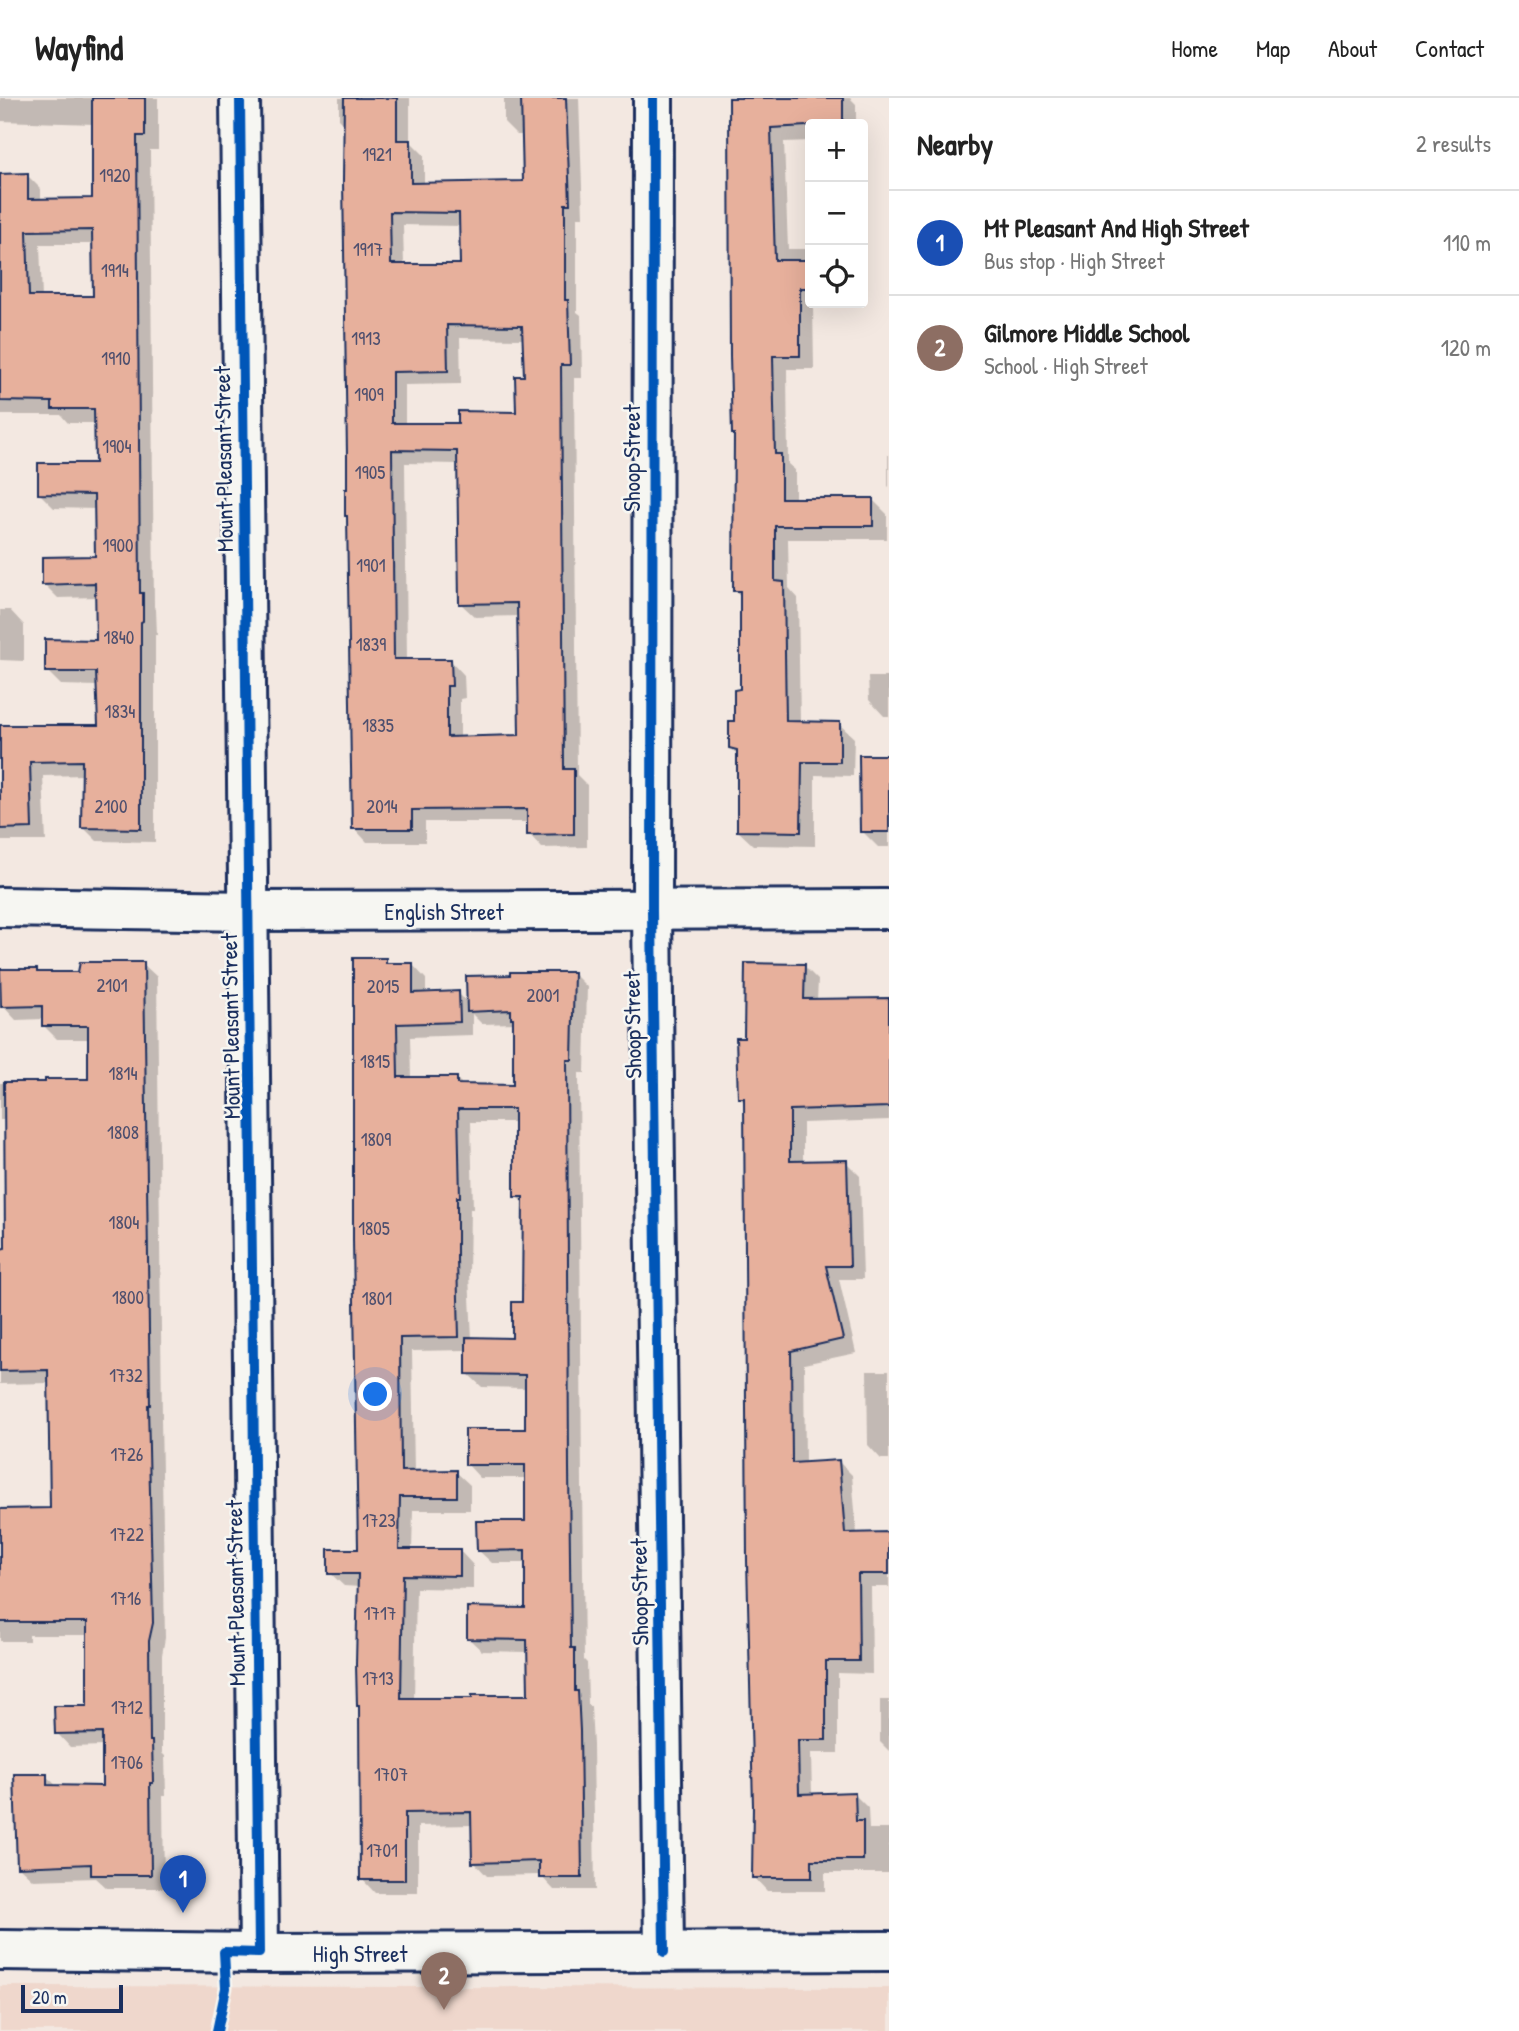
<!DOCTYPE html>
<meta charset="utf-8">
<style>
body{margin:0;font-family:"Patrick Hand",sans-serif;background:#f2f2f2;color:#222}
.controls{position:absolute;right:21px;top:21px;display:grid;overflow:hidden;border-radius:7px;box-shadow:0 7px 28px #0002}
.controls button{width:63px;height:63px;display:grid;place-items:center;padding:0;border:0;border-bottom:2px solid #e0e0e0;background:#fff;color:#222;font:35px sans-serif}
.scale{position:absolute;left:21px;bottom:18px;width:102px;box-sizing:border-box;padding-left:7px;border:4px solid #1b2f5e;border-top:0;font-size:19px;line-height:24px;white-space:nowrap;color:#1b2f5e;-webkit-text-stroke:5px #f6f6f2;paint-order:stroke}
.you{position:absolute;left:376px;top:1297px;width:24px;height:24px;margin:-18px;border:5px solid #fff;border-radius:50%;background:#1a73e8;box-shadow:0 0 0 10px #1a73e833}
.badge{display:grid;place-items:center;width:46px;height:46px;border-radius:50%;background:#c8321e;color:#fff;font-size:23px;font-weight:700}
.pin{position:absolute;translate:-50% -58px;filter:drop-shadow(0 2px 4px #0008)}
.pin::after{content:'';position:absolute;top:37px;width:24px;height:21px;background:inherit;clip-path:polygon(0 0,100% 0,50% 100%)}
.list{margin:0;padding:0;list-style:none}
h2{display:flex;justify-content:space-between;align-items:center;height:91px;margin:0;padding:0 28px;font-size:30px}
h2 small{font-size:23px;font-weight:400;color:#767676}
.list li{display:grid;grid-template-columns:46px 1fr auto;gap:21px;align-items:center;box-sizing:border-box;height:105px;padding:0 28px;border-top:2px solid #e0e0e0}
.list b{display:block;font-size:26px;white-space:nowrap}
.list p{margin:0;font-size:23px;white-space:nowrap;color:#767676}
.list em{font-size:23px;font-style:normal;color:#767676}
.icon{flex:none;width:38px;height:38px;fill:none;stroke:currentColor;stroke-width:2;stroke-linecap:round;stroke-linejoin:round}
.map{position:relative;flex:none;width:889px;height:1933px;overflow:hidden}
header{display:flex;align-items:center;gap:42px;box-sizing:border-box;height:98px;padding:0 35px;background:#fff;border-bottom:2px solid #e0e0e0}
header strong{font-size:33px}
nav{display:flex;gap:38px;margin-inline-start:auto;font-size:24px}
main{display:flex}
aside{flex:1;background:#fff}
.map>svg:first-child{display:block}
.built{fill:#efd7cc}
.shadow{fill:#0003;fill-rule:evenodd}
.building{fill:#e7b09c;stroke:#1b2f5e;stroke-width:2;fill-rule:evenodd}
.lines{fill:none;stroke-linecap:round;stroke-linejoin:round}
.minor-casing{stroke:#1b2f5e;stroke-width:44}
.tertiary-casing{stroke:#1b2f5e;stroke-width:44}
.secondary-casing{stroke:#1b2f5e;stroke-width:44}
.minor{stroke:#f6f6f2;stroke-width:38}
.tertiary{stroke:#f6f6f2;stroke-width:38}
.secondary{stroke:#f6f6f2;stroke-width:38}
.cycleway-casing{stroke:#f6f6f2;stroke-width:15}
.cycleway{stroke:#0057b8;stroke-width:10}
.labels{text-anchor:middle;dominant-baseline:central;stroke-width:5;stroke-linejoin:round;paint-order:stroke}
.number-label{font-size:19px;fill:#4e4f6e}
.street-label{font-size:23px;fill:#1b2f5e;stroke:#f6f6f2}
</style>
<header>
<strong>Wayfind</strong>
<nav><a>Home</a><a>Map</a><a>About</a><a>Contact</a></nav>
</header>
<main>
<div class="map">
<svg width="889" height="1933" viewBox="0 0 889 1933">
<rect width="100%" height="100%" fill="#f3e8e1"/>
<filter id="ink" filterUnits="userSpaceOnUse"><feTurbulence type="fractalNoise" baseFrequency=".0143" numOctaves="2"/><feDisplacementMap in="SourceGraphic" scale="14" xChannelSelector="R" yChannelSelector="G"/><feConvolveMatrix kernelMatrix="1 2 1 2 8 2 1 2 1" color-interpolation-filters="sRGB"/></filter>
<g filter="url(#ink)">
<path class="built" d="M0 1888 889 1890V1933H0Z"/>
<g class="shadow">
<path d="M0 0H158V52H150L154 509 156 511 157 537H155V744L97 743 83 729 84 677 43 678 46 743H0V630L99 629 98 588 61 587 47 573 98 544 97 499 58 500 44 486 97 460 96 411 54 410 40 396 97 367 96 325H68L61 317H0V78L27 77 41 91V103L94 102V26L0 23ZM40 146H94L95 200H42Z"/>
<path d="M339 0H410V43L424 57V87L525 85 524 37H517L504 24V0H579L583 119H577V214L581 217 582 280H574L577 677 587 687V749L542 750 529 736V724H425V744H367L354 730 346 28 339 21ZM403 127 461 128 462 168H404ZM460 240 524 241 525 280 517 316 460 327H405V287L461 286ZM405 365 459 366 461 506 475 519 519 518 521 639 460 641V601L465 600 464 577 451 563H407Z"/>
<path d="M729 0H850L856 6V26H810V43L784 44 788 151H810V205H813L814 271H787L788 366 795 372V402H873L887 416V441H788L789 490 798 500 800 625 839 626 854 640 853 678 815 677V748L753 747 738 733 739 658 731 649 742 593V500L735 493 736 337Z"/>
<path d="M888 357H889V389L888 388Z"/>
<path d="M0 512H10L24 527V563L0 562Z"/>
<path d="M868 579H889V618H884L869 602Z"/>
<path d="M889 659V749H878L862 733Z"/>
<path d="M385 861 390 867H413L426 881V896L458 895 468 905 573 875 587 889 585 975H579L582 1385 584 1562 587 1565 588 1606 591 1609 593 1647 595 1792H554L540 1777 487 1778 474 1764 473 1727 418 1728V1795H375L362 1781 360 1489 344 1488 330 1475 360 1453ZM472 916 482 926 515 925V988H464L456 980H411L410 939 472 937ZM471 1024H516V1098L525 1107 524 1206 513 1242 472 1241 469 1177 470 1111H473ZM468 1252V1276L482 1289 526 1290V1333L467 1366 480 1380H527V1425L478 1452 492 1465H527V1511L468 1540 482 1553 529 1554 530 1598 414 1602 416 1490 473 1491V1467L460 1453H412L413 1412H470V1387L456 1374H414L412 1253Z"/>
<path d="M143 866 157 879 162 1320H161L165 1540 162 1557V1655L165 1658 166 1698H163L164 1790H107L96 1780 33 1782 19 1769 46 1678 58 1689 104 1690V1648L70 1649 57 1635 88 1610V1537H29V1543H0V1413L52 1412 50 1285 0 1286V1152H6L5 1022H0V985L46 986 90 983V941H57L43 927V921L16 922 3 908 36 873 40 876H80Z"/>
<path d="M804 868 818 882 817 903 889 902V1077V1022L803 1025V1065L846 1064 860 1078 863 1181H839L856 1255 804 1266 805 1366 838 1363 852 1377 857 1436H889V1489H871L872 1576 838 1575V1655H811L812 1697 854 1696 868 1710 869 1731H889V1775H825V1793H767L754 1779 746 1006 740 1000 746 941Z"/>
<path d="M867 1273H889V1361H881L868 1347Z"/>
<path d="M880 1602H889V1653L880 1644Z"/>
</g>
<g class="building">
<path d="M92 0H145V38H137L140 495H143V523L141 524V731L81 730 82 663 30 664 32 730 0 731V627H98L96 574H45V541L96 542 95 485 42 487V459L95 458 94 397 38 396V365H95L94 311H52V304L0 303V76L28 75V101L92 100ZM92 132 93 198H29L27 133Z"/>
<path d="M344 0H397V42H411V85L523 83 521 0H566L570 106H565V202H568L570 267H561L564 671H574V736L527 737V711L412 712V731H352L347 418H345V391H347V358L343 82ZM390 114 459 115 460 166H391ZM447 227 522 228 524 278H515L516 314 458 313V325H392V274L448 273ZM392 352 457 353 459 506 517 505 519 637 447 639V588H452L451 561H394Z"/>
<path d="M729 0H843V26L771 30 775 162H810V190H800V258H773L775 356H781V400H873V428H775V483L784 484 786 623 840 624V664H802L801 734 737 733V652L729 650V623H734V592L740 591V493H733L734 336H732L730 258Z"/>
<path d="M859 657H889V734H860Z"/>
<path d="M353 860H386V865H413V895L459 893 460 924 397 926 398 979H457V986L513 987V920H511V912L467 914 466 878 510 877V874H574L572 962H567L569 1370 571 1550H575V1593H578L580 1633 582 1780H539V1763L472 1765 471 1714 405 1715V1782H360L359 1608H357L356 1566 358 1476H328V1451H358L353 1142ZM458 1011H514V1099H523L522 1204H512V1240L466 1239V1276L525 1277V1331H465V1367H525V1423H476L477 1453 525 1452V1510L467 1509V1541L527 1542 528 1597H472V1600H401L403 1477 460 1478V1451H399L400 1399H457V1372L401 1373 400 1240 459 1239 457 1162V1099H460Z"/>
<path d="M80 864H144L150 1307H148L153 1525 149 1543 150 1643H152L153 1685H150L151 1777H91V1766L17 1769 14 1676H47V1687L102 1688V1635L55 1636 54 1608H87V1524H0V1411L50 1410 48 1272 0 1273V1151L5 1150 4 984H45V981H88V928H42V908L1 909 0 871H37V874H78Z"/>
<path d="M745 865 805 866 804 901 889 900V1009L790 1012V1063L847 1062 850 1168H826L843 1241 791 1253 792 1365 839 1362 845 1435 889 1434V1476H858L859 1563H826V1642H798L799 1696 855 1694 856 1723H863V1762H812V1780H752L753 1708 747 1463 744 1000H738L736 940H744Z"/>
</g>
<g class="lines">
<g class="minor-casing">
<g id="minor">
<path d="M653 0 652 813 664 1854"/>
<path d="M0 809 250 813 889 811"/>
</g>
</g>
<g class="tertiary-casing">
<path id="tertiary" d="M240 0 259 1855"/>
</g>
<g class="secondary-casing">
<path id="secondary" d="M0 1852 259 1855 889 1853"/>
</g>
<use href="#minor" class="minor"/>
<use href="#tertiary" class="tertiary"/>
<use href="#secondary" class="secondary"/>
<g class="cycleway-casing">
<g id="cycleway">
<path d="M653 0 652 813 664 1854"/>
<path d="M217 1933 226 1890 224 1854 259 1855 240 0"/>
</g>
</g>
<use href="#cycleway" class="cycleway"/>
</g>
</g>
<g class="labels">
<g class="number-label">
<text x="377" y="56">1921</text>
<text x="115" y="77">1920</text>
<text x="368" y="151">1917</text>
<text x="115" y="172">1914</text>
<text x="366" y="240">1913</text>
<text x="116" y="260">1910</text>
<text x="369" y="296">1909</text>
<text x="117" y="348">1904</text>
<text x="370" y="374">1905</text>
<text x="118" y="447">1900</text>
<text x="371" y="467">1901</text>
<text x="119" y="539">1840</text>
<text x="371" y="546">1839</text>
<text x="120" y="613">1834</text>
<text x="378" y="627">1835</text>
<text x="111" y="708">2100</text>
<text x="382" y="708">2014</text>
<text x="112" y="887">2101</text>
<text x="383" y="888">2015</text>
<text x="543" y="897">2001</text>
<text x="375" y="963">1815</text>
<text x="123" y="975">1814</text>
<text x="123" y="1034">1808</text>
<text x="376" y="1041">1809</text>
<text x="124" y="1124">1804</text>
<text x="374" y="1130">1805</text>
<text x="128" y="1199">1800</text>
<text x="377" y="1200">1801</text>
<text x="126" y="1277">1732</text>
<text x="127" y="1356">1726</text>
<text x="379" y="1422">1723</text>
<text x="127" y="1436">1722</text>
<text x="126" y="1500">1716</text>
<text x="380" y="1515">1717</text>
<text x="378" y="1580">1713</text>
<text x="127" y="1609">1712</text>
<text x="127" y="1664">1706</text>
<text x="391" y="1676">1707</text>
<text x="382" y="1752">1701</text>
</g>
<g class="street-label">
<text transform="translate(631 360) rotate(-90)">Shoop Street</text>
<text transform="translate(223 361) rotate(-91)">Mount Pleasant Street</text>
<text x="444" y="813">English Street</text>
<text transform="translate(632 927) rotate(-91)">Shoop Street</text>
<text transform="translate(230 928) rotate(-91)">Mount Pleasant Street</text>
<text transform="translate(639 1494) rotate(-91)">Shoop Street</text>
<text transform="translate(235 1495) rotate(-91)">Mount Pleasant Street</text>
<text x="360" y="1855">High Street</text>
</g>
</g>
</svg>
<div class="controls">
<button>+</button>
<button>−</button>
<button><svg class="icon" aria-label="locate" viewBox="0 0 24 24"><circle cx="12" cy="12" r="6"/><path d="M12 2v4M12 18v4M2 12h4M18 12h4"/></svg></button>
</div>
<div class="scale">20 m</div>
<div class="you"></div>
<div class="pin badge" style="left:183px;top:1815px;background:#1a4fb4">1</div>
<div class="pin badge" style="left:444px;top:1912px;background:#8d6e63">2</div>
</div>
<aside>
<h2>Nearby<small>2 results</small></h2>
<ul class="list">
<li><span class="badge" style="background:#1a4fb4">1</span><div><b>Mt Pleasant And High Street</b><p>Bus stop · High Street</p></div><em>110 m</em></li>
<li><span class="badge" style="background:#8d6e63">2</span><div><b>Gilmore Middle School</b><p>School · High Street</p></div><em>120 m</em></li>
</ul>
</aside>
</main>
